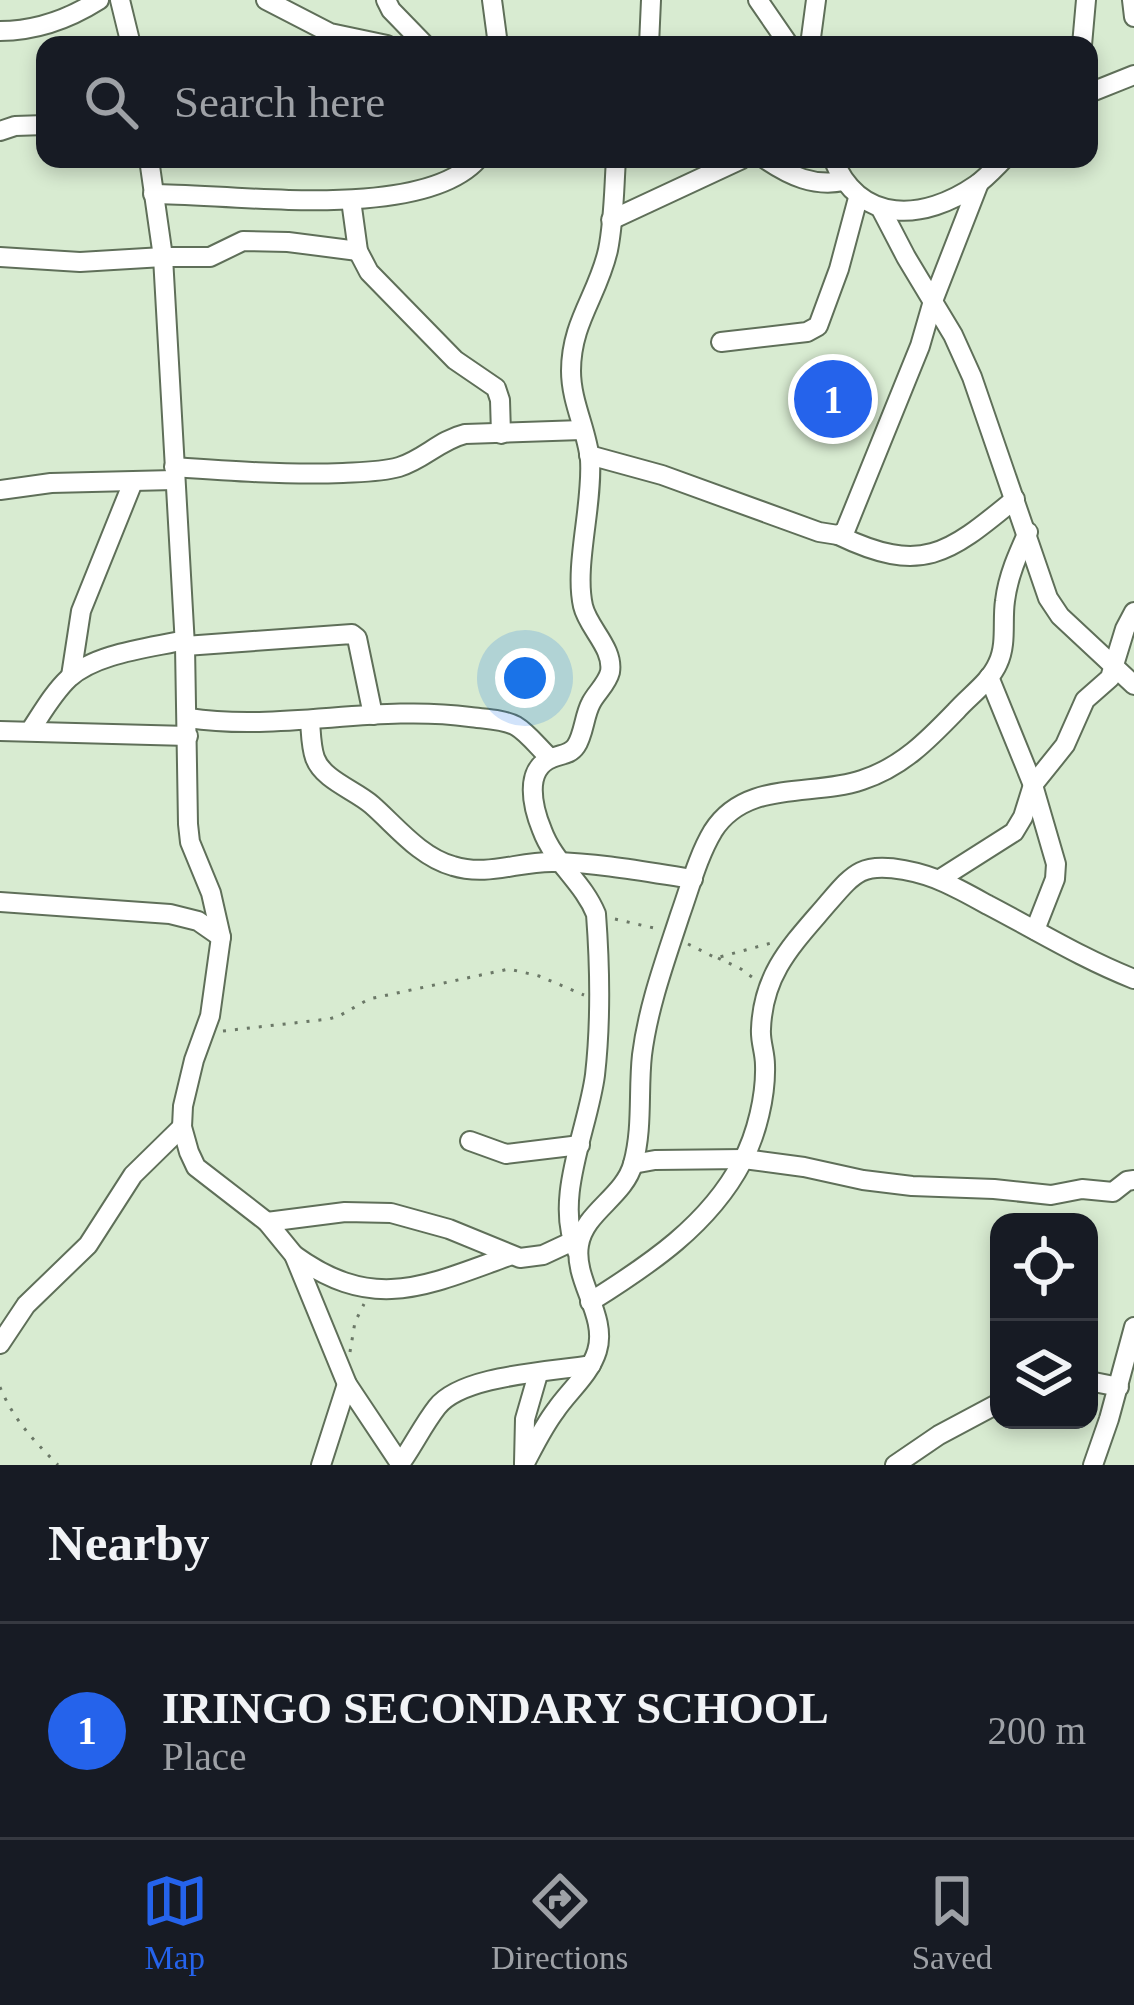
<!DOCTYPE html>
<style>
body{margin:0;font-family:Georgia,serif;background:#20242c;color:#f1f3f6}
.controls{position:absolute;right:36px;bottom:36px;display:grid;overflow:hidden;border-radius:24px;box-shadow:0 6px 18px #0003}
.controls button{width:108px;height:108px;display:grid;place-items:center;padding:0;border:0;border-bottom:3px solid #363941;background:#171b24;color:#f1f3f6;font:60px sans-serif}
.you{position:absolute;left:525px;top:678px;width:42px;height:42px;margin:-30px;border:9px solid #fff;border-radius:50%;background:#1a73e8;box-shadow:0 0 0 18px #1a73e833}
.badge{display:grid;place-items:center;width:78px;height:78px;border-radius:50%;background:#2563eb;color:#fff;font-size:39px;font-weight:700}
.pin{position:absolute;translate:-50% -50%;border:6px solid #fff;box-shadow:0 3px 12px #0006}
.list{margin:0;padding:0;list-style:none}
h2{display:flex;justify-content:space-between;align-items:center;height:156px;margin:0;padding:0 48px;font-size:51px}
h2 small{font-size:39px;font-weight:400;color:#9ea1a6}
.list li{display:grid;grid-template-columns:78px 1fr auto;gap:36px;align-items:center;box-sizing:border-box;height:216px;padding:0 48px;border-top:3px solid #363941}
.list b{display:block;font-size:45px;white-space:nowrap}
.list p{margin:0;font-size:39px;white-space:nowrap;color:#9ea1a6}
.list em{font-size:39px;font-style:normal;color:#9ea1a6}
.icon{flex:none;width:66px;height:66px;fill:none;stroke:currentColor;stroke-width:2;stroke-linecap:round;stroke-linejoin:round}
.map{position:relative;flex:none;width:1134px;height:1465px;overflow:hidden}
.search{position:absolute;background:#171b24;box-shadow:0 6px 18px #0003;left:36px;right:36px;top:36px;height:132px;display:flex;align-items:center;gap:30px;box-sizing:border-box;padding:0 42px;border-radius:24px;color:#9ea1a6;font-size:45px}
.sheet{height:372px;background:#171b24}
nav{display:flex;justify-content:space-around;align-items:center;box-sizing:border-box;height:168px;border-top:3px solid #363941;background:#171b24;font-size:33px;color:#9ea1a6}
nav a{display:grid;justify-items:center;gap:6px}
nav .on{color:#2563eb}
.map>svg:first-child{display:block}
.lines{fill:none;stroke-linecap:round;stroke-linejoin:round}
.minor-casing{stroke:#5f6f59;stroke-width:22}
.path{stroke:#6b7867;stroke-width:3;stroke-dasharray:3 9;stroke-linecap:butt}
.minor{stroke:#fff;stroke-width:18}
</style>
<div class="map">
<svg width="1134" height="1465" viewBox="0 0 1134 1465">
<rect width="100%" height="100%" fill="#d8ebd1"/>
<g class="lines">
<g class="minor-casing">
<g id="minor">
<path d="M120 0 131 45"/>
<path d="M266 0 330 33 387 45"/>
<path d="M386 0 391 10 425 45"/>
<path d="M492 0 498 45"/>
<path d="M758 0 789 45"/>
<path d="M1132 0 1134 17"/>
<path d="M0 31C37 31 69 19 99 0"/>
<path d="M649 45 651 0"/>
<path d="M810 45 816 0"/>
<path d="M1082 45 1086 0"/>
<path d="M1089 93 1134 75"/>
<path d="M0 131 15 126 45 125"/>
<path d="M149 159 163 257 185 646 188 824 190 842 211 893 221 937 210 1016 194 1060 183 1106 182 1127 189 1152 196 1167 267 1222 294 1255 347 1384 401 1465"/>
<path d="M765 159C790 176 814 187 844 181"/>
<path d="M833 159C860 225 924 221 976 185 986 178 995 168 1004 159"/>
<path d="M153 194C234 194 422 222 478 159"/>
<path d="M351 200 358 251 369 272 455 360 496 388 500 400 501 434"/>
<path d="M881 209 906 257 953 335 972 377 1048 598 1060 616 1134 685"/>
<path d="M611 220 742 159"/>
<path d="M0 257 80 262 163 257H210L243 241 288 242 358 251"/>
<path d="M721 342 807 332 818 326 839 269 858 198"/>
<path d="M589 455 662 475 819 532 838 535 845 531 920 346 933 301 979 183"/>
<path d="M174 467C230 471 286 475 343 473 361 472 381 472 399 467 423 460 440 440 465 434L582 430"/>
<path d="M0 490 51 483 174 480"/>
<path d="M838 535C923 576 949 553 1015 499"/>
<path d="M185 646 352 634 357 638 373 715"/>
<path d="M71 676 81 611 133 482"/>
<path d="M989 677 1033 785 1056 864 1055 879 1035 930"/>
<path d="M188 718C282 732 376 704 470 717 484 719 503 719 516 726 528 733 539 748 550 758"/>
<path d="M310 721C311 733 311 747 315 758 323 780 355 790 372 805 396 826 420 857 453 866 488 877 519 861 554 862 600 863 647 872 693 879"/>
<path d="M0 731 188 736"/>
<path d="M30 731C42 713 53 693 69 678 96 653 150 648 185 640"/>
<path d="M940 879 1014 832 1023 817 1033 785 1065 745 1085 700 1110 678 1125 629 1134 612"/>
<path d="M0 902 170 914 198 921 221 937"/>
<path d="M470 1141 506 1154 580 1145"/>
<path d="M633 1164 655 1160 744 1159 804 1167 863 1180 912 1186 994 1189 1051 1195 1082 1189 1113 1192 1127 1181 1134 1180"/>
<path d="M267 1222 345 1212 391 1213 449 1229 520 1258 543 1255 573 1241"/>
<path d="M577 1251C553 1200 588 1129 595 1075 601 1022 600 967 596 914 583 882 554 863 542 830 533 808 523 769 552 758 561 754 570 755 576 746 584 734 584 716 591 703 596 693 607 684 610 672 614 648 588 628 583 606 574 566 593 505 590 460 587 430 571 402 571 371 571 322 598 295 608 250 614 220 614 189 616 159"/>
<path d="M294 1255C374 1313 425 1286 509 1256"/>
<path d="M590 1302C649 1265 709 1225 742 1162 757 1134 766 1095 765 1065 765 1052 760 1041 761 1029 763 972 794 943 828 903 854 873 862 862 904 870 937 876 959 889 988 905 1036 930 1083 959 1134 979"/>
<path d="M0 1344 26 1305 88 1245 133 1175 182 1127"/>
<path d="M1089 1381 1119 1387"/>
<path d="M524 1463 525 1419 538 1374"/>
<path d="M400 1464C413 1446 423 1425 437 1407 462 1375 550 1372 591 1365"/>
<path d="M321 1465 347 1384"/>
<path d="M524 1465C534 1446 543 1427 556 1410 569 1391 590 1374 597 1351 608 1316 573 1280 579 1245 584 1212 624 1197 633 1164 643 1128 638 1091 642 1055 648 1007 665 961 680 915 690 887 698 856 713 831 746 779 813 797 862 780 902 767 928 740 956 711 969 696 990 682 998 663 1007 644 1002 621 1005 601 1008 576 1018 554 1028 532"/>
<path d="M895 1465 939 1435 999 1403"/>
<path d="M1093 1465 1109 1419 1134 1327"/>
</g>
</g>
<g class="path">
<path d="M615 919 658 929"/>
<path d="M688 944 716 958 775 942"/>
<path d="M718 958 741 969 756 980"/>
<path d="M223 1031 329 1019 339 1016 369 999 509 969 539 976 584 995"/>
<path d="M350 1352 355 1322 364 1304"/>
<path d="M0 1387C13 1419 34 1441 58 1465"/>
</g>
<use href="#minor" class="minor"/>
</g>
</svg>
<div class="controls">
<button><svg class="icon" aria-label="locate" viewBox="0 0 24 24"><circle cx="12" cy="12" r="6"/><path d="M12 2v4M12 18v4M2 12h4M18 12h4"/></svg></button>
<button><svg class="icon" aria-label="layers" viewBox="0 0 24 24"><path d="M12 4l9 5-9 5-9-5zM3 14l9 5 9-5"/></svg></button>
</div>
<div class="you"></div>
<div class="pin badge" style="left:833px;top:399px">1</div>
<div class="search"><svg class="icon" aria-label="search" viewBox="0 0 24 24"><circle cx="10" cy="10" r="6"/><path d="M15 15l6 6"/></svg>Search here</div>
</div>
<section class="sheet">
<h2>Nearby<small></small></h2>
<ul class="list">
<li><span class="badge">1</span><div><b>IRINGO SECONDARY SCHOOL</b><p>Place</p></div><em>200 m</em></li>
</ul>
</section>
<nav>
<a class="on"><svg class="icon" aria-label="map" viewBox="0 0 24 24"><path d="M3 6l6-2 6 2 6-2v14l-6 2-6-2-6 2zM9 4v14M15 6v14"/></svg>Map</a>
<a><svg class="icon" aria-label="directions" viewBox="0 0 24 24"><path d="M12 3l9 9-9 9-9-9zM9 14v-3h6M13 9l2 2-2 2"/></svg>Directions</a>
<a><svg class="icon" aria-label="saved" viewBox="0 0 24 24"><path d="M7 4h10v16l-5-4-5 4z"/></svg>Saved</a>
</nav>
